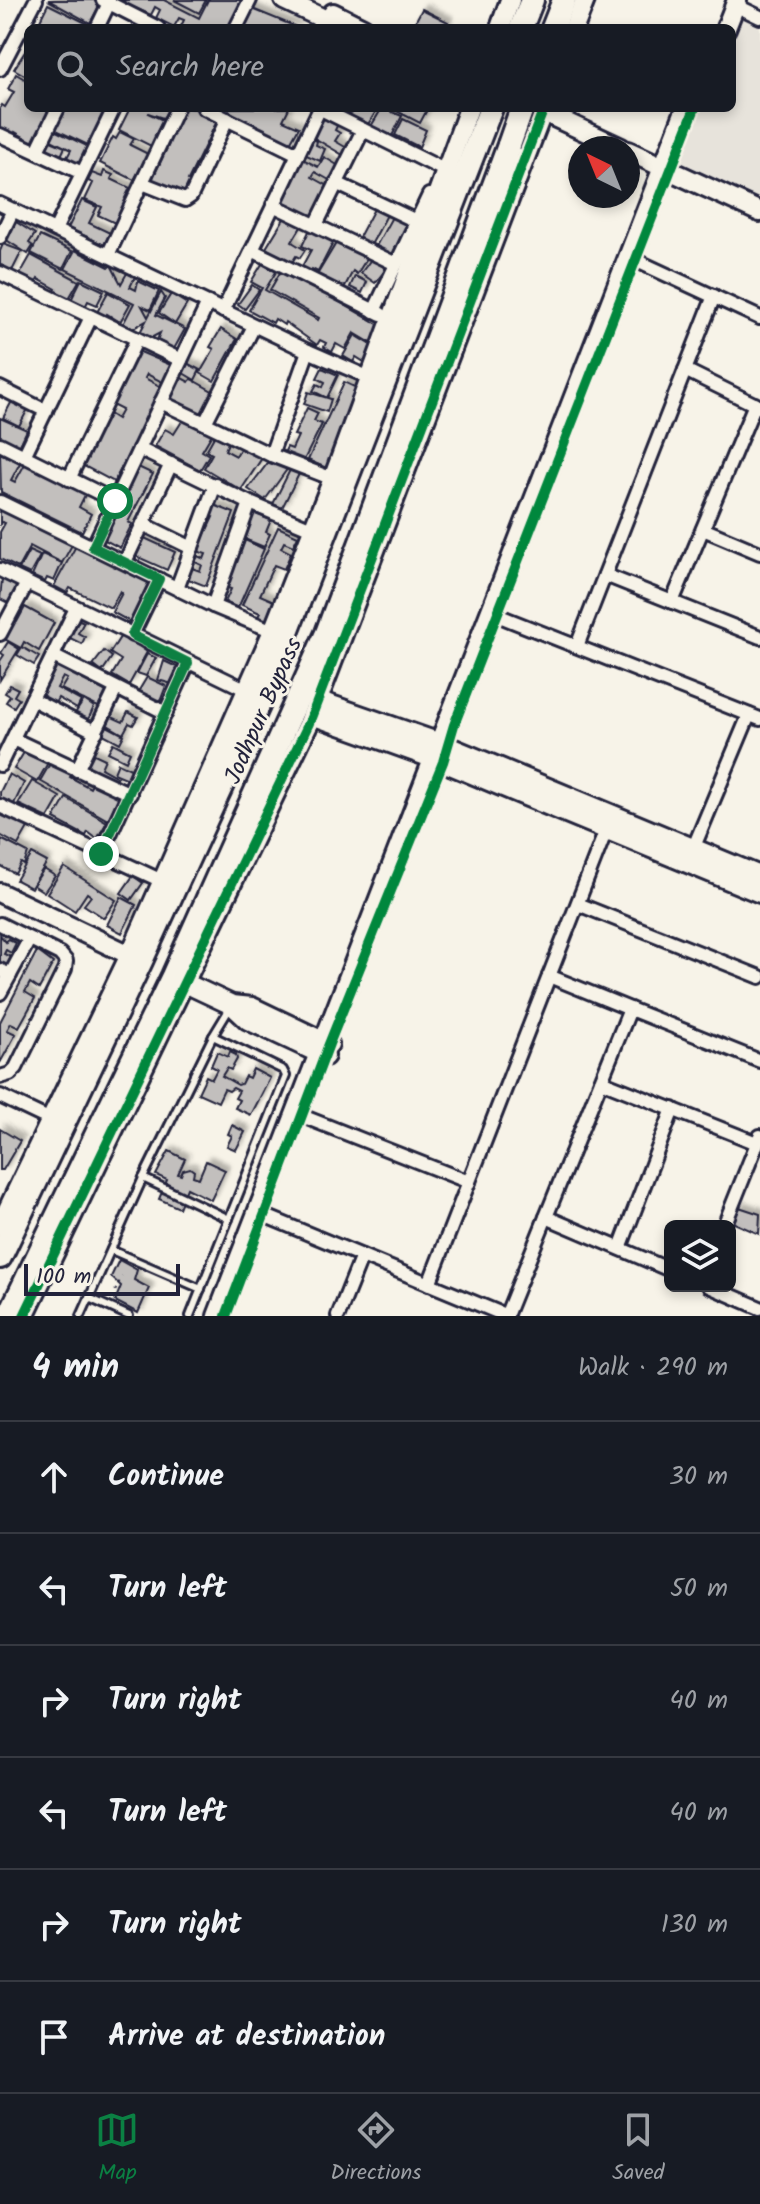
<!DOCTYPE html>
<meta charset="utf-8">
<style>
body{margin:0;font-family:Kalam,sans-serif;background:#20242c;color:#f1f3f6}
.controls{position:absolute;right:24px;bottom:24px;display:grid;overflow:hidden;border-radius:12px;box-shadow:0 4px 12px #0003}
.controls button{width:72px;height:72px;display:grid;place-items:center;padding:0;border:0;border-bottom:2px solid #363941;background:#171b24;color:#f1f3f6;font:40px sans-serif}
.compass{position:absolute;left:568px;top:136px;width:72px;height:72px;border-radius:50%;background:#171b24;box-shadow:0 4px 12px #0003;rotate:317deg}
.scale{position:absolute;left:24px;bottom:20px;width:156px;box-sizing:border-box;padding-left:8px;border:4px solid #22223b;border-top:0;font-size:22px;line-height:28px;white-space:nowrap;color:#22223b;-webkit-text-stroke:6px #f7f3e8;paint-order:stroke}
.stop{position:absolute;width:24px;height:24px;margin:-18px;border:6px solid #0b8043;border-radius:50%;background:#fff}
.stop.end{background:#0b8043;border-color:#fff;box-shadow:0 2px 8px #0008}
.list{margin:0;padding:0;list-style:none}
h2{display:flex;justify-content:space-between;align-items:center;height:104px;margin:0;padding:0 32px;font-size:34px}
h2 small{font-size:26px;font-weight:400;color:#9ea1a6}
.list li{display:grid;grid-template-columns:52px 1fr auto;gap:24px;align-items:center;box-sizing:border-box;height:112px;padding:0 32px;border-top:2px solid #363941}
.list b{display:block;font-size:30px;white-space:nowrap}
.list em{font-size:26px;font-style:normal;color:#9ea1a6}
.icon{flex:none;width:44px;height:44px;fill:none;stroke:currentColor;stroke-width:2;stroke-linecap:round;stroke-linejoin:round}
.map{position:relative;flex:none;width:760px;height:1316px;overflow:hidden}
.search{position:absolute;background:#171b24;box-shadow:0 4px 12px #0003;left:24px;right:24px;top:24px;height:88px;display:flex;align-items:center;gap:20px;box-sizing:border-box;padding:0 28px;border-radius:12px;color:#9ea1a6;font-size:30px}
.sheet{height:776px;background:#171b24}
nav{display:flex;justify-content:space-around;align-items:center;box-sizing:border-box;height:112px;border-top:2px solid #363941;background:#171b24;font-size:22px;color:#9ea1a6}
nav a{display:grid;justify-items:center;gap:4px}
nav .on{color:#0b8043}
.map>svg:first-child{display:block}
.built{fill:#e7e3db}
.building{fill:#c2bfbd;stroke:#22223b;stroke-width:2;filter:url(#shadow)}
.lines{fill:none;stroke-linecap:round;stroke-linejoin:round}
.lane-casing{stroke:#22223b;stroke-width:12}
.street-casing{stroke:#22223b;stroke-width:18}
.secondary-casing{stroke:#22223b;stroke-width:24}
.highway-casing{stroke:#22223b;stroke-width:28}
.path{stroke:#22223b;stroke-width:2;stroke-dasharray:2 6;stroke-linecap:butt}
.lane{stroke:#f7f3e8;stroke-width:6}
.street{stroke:#f7f3e8;stroke-width:12}
.secondary{stroke:#f7f3e8;stroke-width:18}
.highway{stroke:#f7f3e8;stroke-width:22}
.highway-bridge-casing{stroke:#22223b;stroke-width:28;stroke-linecap:butt}
.highway-bridge{stroke:#f7f3e8;stroke-width:22}
.cycleway-casing{stroke:#f7f3e8;stroke-width:15}
.cycleway{stroke:#00873e;stroke-width:10}
.route{stroke:#0b8043;stroke-width:10}
.labels{text-anchor:middle;dominant-baseline:central;stroke-width:6;stroke-linejoin:round;paint-order:stroke}
.street-label{font-size:24px;fill:#22223b;stroke:#f7f3e8}
</style>
<div class="map">
<svg width="760" height="1316" viewBox="0 0 760 1316">
<defs>
<filter id="shadow"><feDropShadow dx="4.5" dy="-4.5" stdDeviation="2" flood-color="#0004"/></filter>
</defs>
<rect width="100%" height="100%" fill="#f7f3e8"/>
<filter id="ink" filterUnits="userSpaceOnUse"><feTurbulence type="fractalNoise" baseFrequency=".0125" numOctaves="2"/><feDisplacementMap in="SourceGraphic" scale="16" xChannelSelector="R" yChannelSelector="G"/><feConvolveMatrix kernelMatrix="1 2 1 2 8 2 1 2 1" color-interpolation-filters="sRGB"/></filter>
<g filter="url(#ink)">
<path class="built" d="M737 16 760 27V205L677 167 700 108H732V28Z"/>
<g class="building">
<path d="M48 0H94L101 3 90 23Z"/>
<path d="M117 0H164L199 18 208 0H247L233 28H180L184 20 179 18 174 27 156 18 160 10 155 7 151 15Z"/>
<path d="M174 0H206L199 13Z"/>
<path d="M48 4 90 25 88 28H45L38 24Z"/>
<path d="M250 8 299 28H239Z"/>
<path d="M422 9 448 22 445 28H423L414 24Z"/>
<path d="M28 47V77L14 69Z"/>
<path d="M16 74 28 81V108H53L34 143 15 132 13 136 0 128V108L2 105 5 107 14 92 8 89Z"/>
<path d="M62 108H110L90 146 52 128Z"/>
<path d="M130 108H169L163 118 148 113 163 120 155 135 159 136 153 147 119 130Z"/>
<path d="M182 108 199 109 218 119 188 180 192 182 184 198 151 182 169 144 165 142Z"/>
<path d="M213 108H289L283 120 299 127 289 145Z"/>
<path d="M353 108H378L367 126 348 115Z"/>
<path d="M382 108 402 116 390 140 370 128Z"/>
<path d="M391 108H428L420 123Z"/>
<path d="M323 115 338 124 335 130 340 133 335 141 347 148 343 155 311 136Z"/>
<path d="M403 119 426 130 419 147 395 135Z"/>
<path d="M52 129 89 147 79 167 65 161 71 150 47 138Z"/>
<path d="M120 132 134 139 130 145 148 154 134 180 100 163 113 137 116 139Z"/>
<path d="M311 138 317 141 316 145 325 149 320 161 304 154Z"/>
<path d="M46 139 65 147 60 158 41 150Z"/>
<path d="M324 157 339 166 331 181 315 172 312 177 330 187 312 219 279 201 303 159 318 167Z"/>
<path d="M104 171 113 175 111 179 130 188 125 198 130 200 125 211 121 210 115 223 98 215 102 207 85 200 93 183 88 181 92 173 102 177Z"/>
<path d="M82 200 97 207 89 223 110 233 104 245 68 228Z"/>
<path d="M375 207 388 213 371 245 358 239Z"/>
<path d="M393 215 412 225 392 255 376 246Z"/>
<path d="M285 217 301 227 292 242 305 250 300 258 296 256 291 264 266 248Z"/>
<path d="M16 222 35 234 29 243 33 246 28 254 5 239Z"/>
<path d="M310 229 334 241 318 272 312 269 310 273 301 268 311 250 302 246Z"/>
<path d="M40 236 72 251 63 269 31 253Z"/>
<path d="M338 240 367 258 357 274 353 271 343 290 317 275Z"/>
<path d="M3 244 22 251 11 273 0 268V251Z"/>
<path d="M75 250 109 267 111 265 121 284 127 273 135 277 130 287 136 290 138 281 159 291 150 310 142 306 148 317 161 292 165 298 156 315 185 329 174 349 157 340 160 333 149 339 139 334 146 321 130 330 122 326 134 303 65 269Z"/>
<path d="M31 255 79 281 68 300 54 293 56 289 38 279 35 285 19 276Z"/>
<path d="M372 258 386 269 375 283 361 273Z"/>
<path d="M262 264 276 272 265 290 318 320 319 318 270 290 282 269 388 330 378 347 354 333 345 349 336 344 332 352 324 347 326 343 320 340 317 345 285 322 284 325 275 319 273 323 249 310 262 288 251 282Z"/>
<path d="M355 276 367 282 362 293 350 287Z"/>
<path d="M81 280 104 291 97 305 88 301 85 307 70 302Z"/>
<path d="M252 285 259 290 245 309 238 304Z"/>
<path d="M108 292 130 304 120 322 107 314 104 319 96 314Z"/>
<path d="M171 294 187 304 175 324 159 313Z"/>
<path d="M221 329 237 339 214 381 200 373 214 349 210 347Z"/>
<path d="M355 335 378 349 369 365 356 357 353 362 343 356Z"/>
<path d="M138 351 173 366 164 383 147 374 145 378 163 388 114 482 82 465 109 414 117 419 122 410 110 404Z"/>
<path d="M183 361 200 370 195 380 178 370Z"/>
<path d="M322 368 338 375 327 398 313 391 317 384 323 387 325 382 317 378Z"/>
<path d="M178 376 189 382 191 379 214 392 200 417 168 400Z"/>
<path d="M344 382 361 390 332 471 308 460Z"/>
<path d="M308 392 331 399 327 412 304 404Z"/>
<path d="M12 401 28 409 19 426 3 418Z"/>
<path d="M307 408 318 413 314 421 322 424 303 462 284 453 287 447 292 449 298 436 294 435Z"/>
<path d="M0 418 27 430 19 447 0 439Z"/>
<path d="M184 418 212 434 202 451 209 455 200 470 155 446 165 429 174 434Z"/>
<path d="M215 435 228 443 225 450 236 456 241 447 262 458 241 490 204 468 212 454 206 451Z"/>
<path d="M0 453 20 463 11 480 15 482 26 462 86 493 79 507 91 514 82 532 1 492Z"/>
<path d="M270 460 288 468 265 500 248 489Z"/>
<path d="M136 466 153 474 128 522 132 524 120 548 99 537Z"/>
<path d="M291 468 300 472 282 508 273 504Z"/>
<path d="M214 505 234 513 206 586 188 579 192 568 200 571 202 565 195 562 198 556 204 559 206 554 197 551 213 517 210 516Z"/>
<path d="M0 506 72 545 62 563 30 546 18 568 0 559V532L5 523 2 522 0 525Z"/>
<path d="M253 513 271 520 266 532 270 534 264 547 242 538Z"/>
<path d="M278 527 298 536 293 546 284 542 281 548 291 553 284 569 274 565 260 595 274 601 270 610 275 612 269 623 257 618 260 613 242 605Z"/>
<path d="M140 536 175 552 167 570 131 554Z"/>
<path d="M245 540 264 549 238 608 225 602 231 589 225 587Z"/>
<path d="M77 544 154 583 132 623 112 612 122 593 120 591 111 608 70 588 67 593 54 586Z"/>
<path d="M29 551 40 556 30 574 19 569Z"/>
<path d="M42 554 62 563 54 581 47 578 45 582 32 576Z"/>
<path d="M2 578 19 587 10 604 0 599Z"/>
<path d="M25 607 54 623 39 651 24 642 21 648 3 638 13 620 17 622Z"/>
<path d="M75 618 84 622 78 633 85 637 82 644 66 636Z"/>
<path d="M122 634 147 652 129 685 112 675 121 660 110 653Z"/>
<path d="M8 642 19 649 0 680V661L4 655 1 653Z"/>
<path d="M22 647 39 657 34 665 17 655Z"/>
<path d="M104 651 112 657 102 672 93 665Z"/>
<path d="M147 654 156 658 146 676 137 673Z"/>
<path d="M164 661 183 670 176 685 158 680Z"/>
<path d="M54 663 107 692 98 707 61 689 67 679 63 677 57 688 81 701 77 709 58 698 53 707 35 697Z"/>
<path d="M147 677 166 686 159 704 138 692Z"/>
<path d="M10 685 18 689 14 696 19 699 14 707 6 702 10 696 5 693Z"/>
<path d="M84 700 94 707 86 724 74 715Z"/>
<path d="M128 712 138 717 133 725 129 723 123 734 106 724 110 716 123 722Z"/>
<path d="M107 726 124 735 120 743 103 734Z"/>
<path d="M113 743 130 752 126 761 108 752Z"/>
<path d="M26 749 49 761 37 782 14 769Z"/>
<path d="M90 752 105 759 101 768 117 777 114 783 83 768Z"/>
<path d="M51 762 72 773 70 777 90 788 94 781 119 797 108 820 40 781Z"/>
<path d="M118 763 137 772 133 781 114 773Z"/>
<path d="M9 774 24 783 13 806 0 800V792Z"/>
<path d="M32 781 60 797 48 818 18 804Z"/>
<path d="M66 798 107 822 97 839 88 832 86 836 54 819Z"/>
<path d="M0 808 30 824 18 845 0 835Z"/>
<path d="M1 839 28 853 24 865 21 863 15 874 0 866Z"/>
<path d="M32 854 47 862 31 888 16 880Z"/>
<path d="M64 867 116 900 104 918 84 905 91 896 87 893 75 911 47 893Z"/>
<path d="M44 869 55 876 44 892 33 885Z"/>
<path d="M133 876 143 883 131 900 121 893Z"/>
<path d="M121 897 136 905 122 933 107 925Z"/>
<path d="M0 935 6 942 8 939 16 943 11 953 6 950 4 954 11 957 6 968 0 966Z"/>
<path d="M37 951 53 963 39 989 30 983 25 992 35 998 19 1027 11 1023 7 1030 16 1034 0 1063V1022Z"/>
<path d="M217 1052 228 1057 230 1052 236 1055 237 1059 231 1070 227 1068 222 1076 238 1085 241 1084 245 1076 249 1078 253 1069 270 1078 251 1115 235 1108 239 1100 235 1098 239 1091 233 1088 229 1091 224 1089 218 1102 198 1093 206 1076 212 1079 217 1069 211 1066Z"/>
<path d="M232 1125 245 1132 236 1150 227 1146 232 1136 228 1134Z"/>
<path d="M0 1129 20 1141 3 1170H0Z"/>
<path d="M169 1151 185 1159 178 1174 181 1175 183 1170 190 1168 194 1171 193 1176 199 1178 206 1161 225 1170 211 1200 187 1188 179 1208 159 1199 167 1180 156 1175Z"/>
<path d="M739 1207 760 1214 759 1234 734 1223Z"/>
<path d="M119 1260 137 1270 134 1280 149 1288 138 1313 115 1301 121 1286 111 1277Z"/>
</g>
<g class="lines">
<g class="lane-casing">
<g id="lane">
<path d="M213 1036 230 1008"/>
<path d="M143 1178 229 1219"/>
<path d="M111 1250 201 1289"/>
<path d="M89 1298 129 1316"/>
<path d="M81 1316 143 1178 213 1036 283 1070 286 1076 190 1316"/>
</g>
</g>
<g class="street-casing">
<g id="street">
<path d="M103 0 158 28"/>
<path d="M735 5 760 17"/>
<path d="M97 28 109 3"/>
<path d="M236 28 250 0"/>
<path d="M0 69 36 0"/>
<path d="M204 108 298 154"/>
<path d="M319 108 442 169"/>
<path d="M0 135 82 173"/>
<path d="M37 151 58 108"/>
<path d="M142 183 185 200 191 196 227 119"/>
<path d="M336 183 416 221"/>
<path d="M0 204 308 351 370 378"/>
<path d="M273 205 396 264"/>
<path d="M316 225 363 130"/>
<path d="M55 230 114 108"/>
<path d="M0 237 13 210"/>
<path d="M252 250 381 314"/>
<path d="M108 255 177 108"/>
<path d="M635 260 760 318"/>
<path d="M0 273 181 360"/>
<path d="M223 311 320 108"/>
<path d="M374 311 429 195"/>
<path d="M685 370 760 407"/>
<path d="M0 388 46 411"/>
<path d="M161 402 271 455 333 479"/>
<path d="M205 423 254 326"/>
<path d="M0 444 115 501"/>
<path d="M139 449 250 503 312 529"/>
<path d="M271 455 308 351"/>
<path d="M24 456 91 317"/>
<path d="M69 479 137 339"/>
<path d="M0 502 213 606 273 631"/>
<path d="M143 524 192 548"/>
<path d="M703 529 760 553"/>
<path d="M93 547 208 303"/>
<path d="M125 562 171 464"/>
<path d="M0 570 247 690"/>
<path d="M605 575 760 637"/>
<path d="M177 588 215 485"/>
<path d="M672 602 755 404"/>
<path d="M213 606 250 503"/>
<path d="M497 615 760 719"/>
<path d="M0 634 27 583"/>
<path d="M132 635 159 579"/>
<path d="M577 646 714 296"/>
<path d="M53 656 166 713"/>
<path d="M32 699 96 732"/>
<path d="M13 739 130 794"/>
<path d="M0 765 76 608"/>
<path d="M77 770 116 689"/>
<path d="M0 806 162 881"/>
<path d="M693 849 749 715"/>
<path d="M101 854 188 663"/>
<path d="M578 904 760 977"/>
<path d="M0 924 60 954 66 961 65 969 16 1068 10 1074 0 1077"/>
<path d="M0 970 10 975 0 993"/>
<path d="M10 975 29 940"/>
<path d="M630 1009 760 1061"/>
<path d="M601 1081 757 1143"/>
<path d="M0 1096 42 1116"/>
<path d="M302 1116 469 1182"/>
<path d="M256 1212 507 1316"/>
<path d="M546 1217 670 1270"/>
<path d="M724 1226 760 1136"/>
<path d="M620 1248 673 1109"/>
<path d="M429 1284 608 825"/>
<path d="M709 1286 760 1308"/>
<path d="M338 1316 362 1256"/>
<path d="M506 1316 630 1009 549 976"/>
</g>
</g>
<g class="secondary-casing">
<g id="secondary">
<path d="M284 0 343 28"/>
<path d="M333 13 363 28"/>
<path d="M500 28 510 0"/>
<path d="M574 28 585 0"/>
<path d="M726 28 737 0"/>
<path d="M535 108 621 148"/>
<path d="M628 151 760 212"/>
<path d="M317 700 440 743 760 876"/>
<path d="M312 715 443 762 760 893"/>
<path d="M0 893 130 955"/>
<path d="M185 983 232 1005 252 1007 329 1044"/>
<path d="M232 1005 248 1020 325 1056"/>
<path d="M0 1226 130 955 273 631 333 479 469 108"/>
<path d="M24 1316 309 723 544 108"/>
<path d="M217 1316 686 108"/>
</g>
</g>
<g class="highway-casing">
<g id="highway">
<path d="M521 28 532 0"/>
<path d="M553 28 564 0"/>
<path d="M0 1257 141 961 258 706 491 108"/>
<path d="M9 1316 173 976 327 633 509 145"/>
</g>
</g>
<path class="path" d="M112 1298 122 1276"/>
<use href="#lane" class="lane"/>
<use href="#street" class="street"/>
<use href="#secondary" class="secondary"/>
<use href="#highway" class="highway"/>
<g class="highway-bridge-casing">
<path id="highway-bridge" d="M509 145 522 108"/>
</g>
<use href="#highway-bridge" class="highway-bridge"/>
<g class="cycleway-casing">
<g id="cycleway">
<path d="M24 1316 309 723 544 108"/>
<path d="M226 1316 329 1044 443 762 454 725 695 108"/>
</g>
</g>
<use href="#cycleway" class="cycleway"/>
</g>
</g>
<g class="lines" filter="url(#ink)">
<path class="route" d="M101 854 188 663 132 635 159 579 93 547 115 501"/>
</g>
<g class="labels">
<g class="street-label">
<text transform="translate(264 711) rotate(-66)">Jodhpur Bypass</text>
</g>
</g>
</svg>
<div class="controls">
<button><svg class="icon" aria-label="layers" viewBox="0 0 24 24"><path d="M12 4l9 5-9 5-9-5zM3 14l9 5 9-5"/></svg></button>
</div>
<svg class="compass" viewBox="-18 -18 36 36"><path d="M0-13l5 13h-10z" fill="#e53935"/><path d="M0 13l5-13h-10z" fill="#9ea1a6"/></svg>
<div class="scale">100 m</div>
<div class="stop" style="left:115px;top:501px"></div>
<div class="stop end" style="left:101px;top:854px"></div>
<div class="search"><svg class="icon" aria-label="search" viewBox="0 0 24 24"><circle cx="10" cy="10" r="6"/><path d="M15 15l6 6"/></svg>Search here</div>
</div>
<section class="sheet">
<h2>4 min<small>Walk · 290 m</small></h2>
<ul class="list">
<li><svg class="icon" aria-label="ahead" viewBox="0 0 24 24"><path d="M12 20V5M6 11l6-6 6 6"/></svg><div><b>Continue</b></div><em>30 m</em></li>
<li><svg class="icon" aria-label="left" viewBox="0 0 24 24"><path d="M17 20v-9H6M10 6l-5 5 5 5"/></svg><div><b>Turn left</b></div><em>50 m</em></li>
<li><svg class="icon" aria-label="right" viewBox="0 0 24 24"><path d="M7 20v-9h11M14 6l5 5-5 5"/></svg><div><b>Turn right</b></div><em>40 m</em></li>
<li><svg class="icon" aria-label="left" viewBox="0 0 24 24"><path d="M17 20v-9H6M10 6l-5 5 5 5"/></svg><div><b>Turn left</b></div><em>40 m</em></li>
<li><svg class="icon" aria-label="right" viewBox="0 0 24 24"><path d="M7 20v-9h11M14 6l5 5-5 5"/></svg><div><b>Turn right</b></div><em>130 m</em></li>
<li><svg class="icon" aria-label="arrive" viewBox="0 0 24 24"><path d="M6 21V4h12l-3 4 3 4H6"/></svg><div><b>Arrive at destination</b></div></li>
</ul>
</section>
<nav>
<a class="on"><svg class="icon" aria-label="map" viewBox="0 0 24 24"><path d="M3 6l6-2 6 2 6-2v14l-6 2-6-2-6 2zM9 4v14M15 6v14"/></svg>Map</a>
<a><svg class="icon" aria-label="directions" viewBox="0 0 24 24"><path d="M12 3l9 9-9 9-9-9zM9 14v-3h6M13 9l2 2-2 2"/></svg>Directions</a>
<a><svg class="icon" aria-label="saved" viewBox="0 0 24 24"><path d="M7 4h10v16l-5-4-5 4z"/></svg>Saved</a>
</nav>
